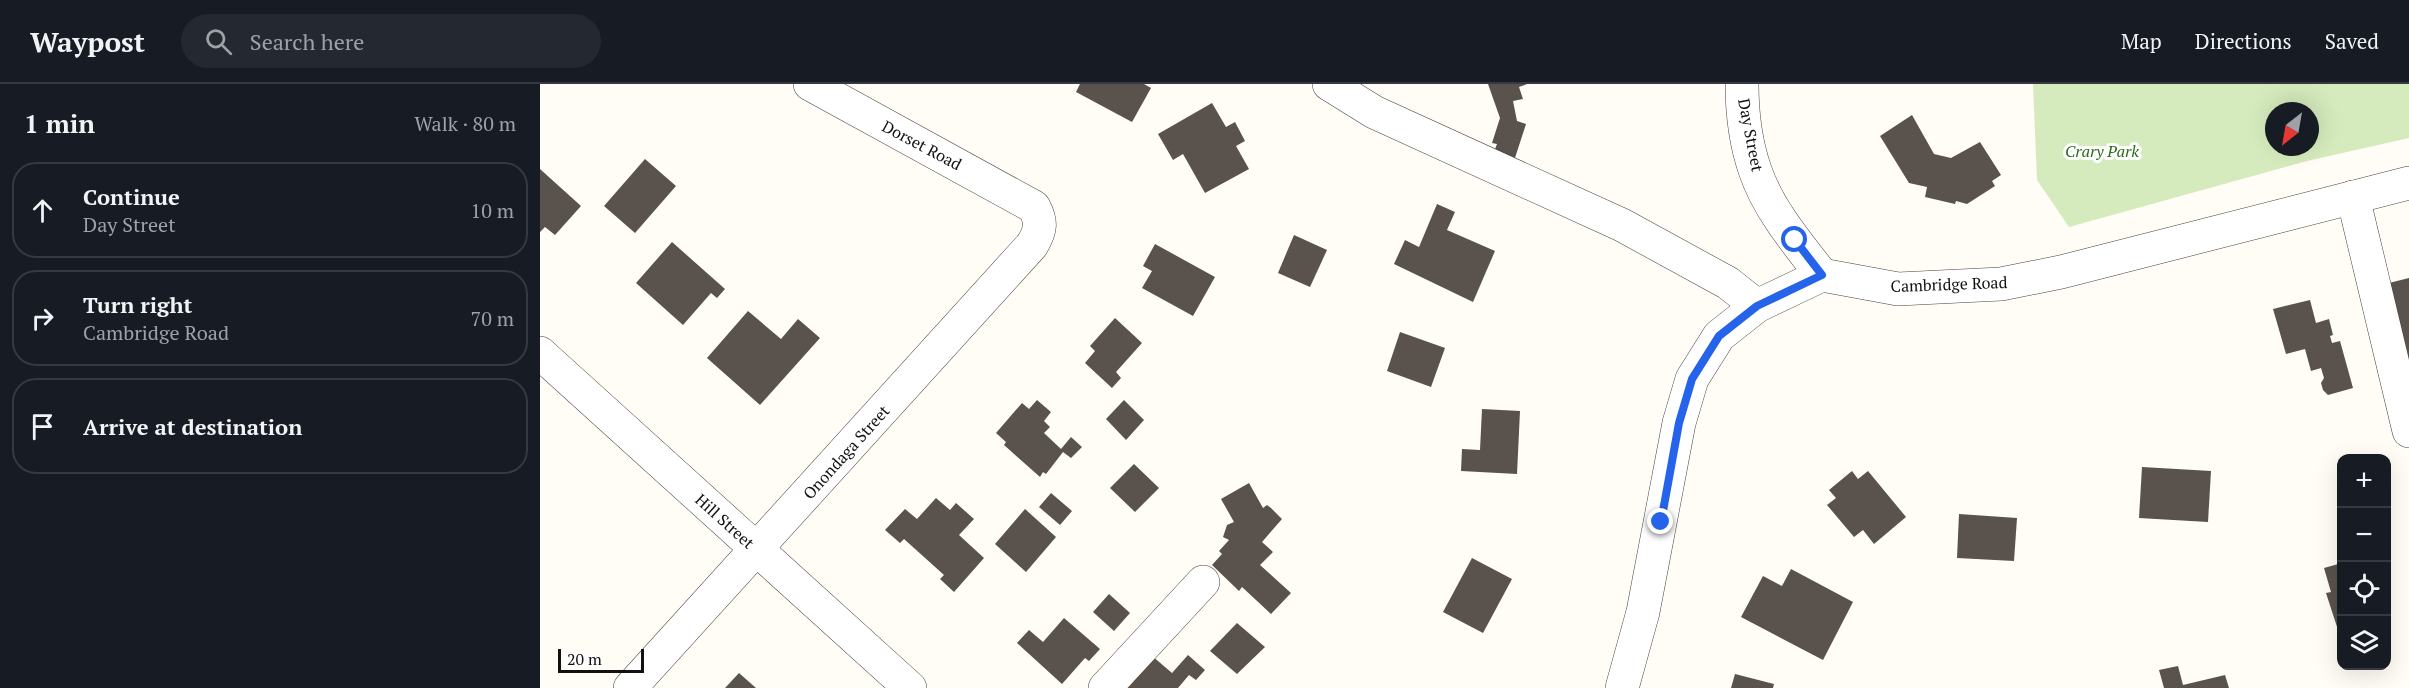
<!DOCTYPE html>
<meta charset="utf-8">
<style>
body{margin:0;font-family:"PT Serif",serif;background:#242831;color:#f1f3f6}
.controls{position:absolute;right:18px;bottom:18px;display:grid;overflow:hidden;border-radius:12px;box-shadow:0 6px 24px #0002}
.controls button{width:54px;height:54px;display:grid;place-items:center;padding:0;border:0;border-bottom:2px solid #363941;background:#171b24;color:#f1f3f6;font:30px sans-serif}
.compass{position:absolute;left:1725px;top:18px;width:54px;height:54px;border-radius:50%;background:#171b24;box-shadow:0 6px 24px #0002;rotate:211deg}
.scale{position:absolute;left:18px;bottom:15px;width:86px;box-sizing:border-box;padding-left:6px;border:3px solid #111;border-top:0;font-size:16px;line-height:21px;white-space:nowrap;color:#111;-webkit-text-stroke:4px #fff;paint-order:stroke}
.stop{position:absolute;width:18px;height:18px;margin:-14px;border:4px solid #2563eb;border-radius:50%;background:#fff}
.stop.end{background:#2563eb;border-color:#fff;box-shadow:0 2px 6px #0008}
.list{margin:0;padding:0;list-style:none}
h2{display:flex;justify-content:space-between;align-items:center;height:78px;margin:0;padding:0 24px;font-size:26px}
h2 small{font-size:20px;font-weight:400;color:#9ea1a6}
.list li{display:grid;grid-template-columns:39px 1fr auto;gap:18px;align-items:center;box-sizing:border-box;height:96px;margin:0 12px 12px;padding:0 12px;border:2px solid #363941;border-radius:24px}
.list b{display:block;font-size:22px;white-space:nowrap}
.list p{margin:0;font-size:20px;white-space:nowrap;color:#9ea1a6}
.list em{font-size:20px;font-style:normal;color:#9ea1a6}
.icon{flex:none;width:33px;height:33px;fill:none;stroke:currentColor;stroke-width:2;stroke-linecap:round;stroke-linejoin:round}
.map{position:relative;flex:none;width:1869px;height:604px;overflow:hidden}
header{display:flex;align-items:center;gap:36px;box-sizing:border-box;height:84px;padding:0 30px;background:#171b24;border-bottom:2px solid #363941}
header strong{font-size:28px}
nav{display:flex;gap:33px;margin-inline-start:auto;font-size:21px}
.search{width:420px;height:54px;background:#242831;display:flex;align-items:center;gap:15px;box-sizing:border-box;padding:0 21px;border-radius:33px;color:#9ea1a6;font-size:22px}
main{display:flex}
aside{flex:1;background:#171b24}
.map>svg:first-child{display:block}
.green{fill:#d5ebbd;fill-rule:evenodd}
.building{fill:#5a524d}
.lines{fill:none;stroke-linecap:round;stroke-linejoin:round}
.minor-casing{stroke:#444;stroke-width:34}
.minor{stroke:#fff;stroke-width:33}
.route{stroke:#2563eb;stroke-width:8}
.labels{text-anchor:middle;dominant-baseline:central;stroke-width:6;stroke-linejoin:round;paint-order:stroke}
.street-label{font-size:16px;fill:#111;stroke:#fff}
.park-label{font-size:16px;font-style:italic;fill:#2f6b1f;stroke:#fff}
</style>
<header>
<strong>Waypost</strong>
<div class="search"><svg class="icon" aria-label="search" viewBox="0 0 24 24"><circle cx="10" cy="10" r="6"/><path d="M15 15l6 6"/></svg>Search here</div>
<nav><a>Map</a><a>Directions</a><a>Saved</a></nav>
</header>
<main>
<aside>
<h2>1 min<small>Walk · 80 m</small></h2>
<ul class="list">
<li><svg class="icon" aria-label="ahead" viewBox="0 0 24 24"><path d="M12 20V5M6 11l6-6 6 6"/></svg><div><b>Continue</b><p>Day Street</p></div><em>10 m</em></li>
<li><svg class="icon" aria-label="right" viewBox="0 0 24 24"><path d="M7 20v-9h11M14 6l5 5-5 5"/></svg><div><b>Turn right</b><p>Cambridge Road</p></div><em>70 m</em></li>
<li><svg class="icon" aria-label="arrive" viewBox="0 0 24 24"><path d="M6 21V4h12l-3 4 3 4H6"/></svg><div><b>Arrive at destination</b></div></li>
</ul>
</aside>
<div class="map">
<svg width="1869" height="604" viewBox="0 0 1869 604">
<rect width="100%" height="100%" fill="#fffdf5"/>
<path class="green" d="M1493 0H1869V54L1767 77 1529 143 1497 96ZM1734 27H1770V63H1734Z"/>
<g class="building">
<path d="M540 0H604L611 4 592 38 536 8Z"/>
<path d="M948 0H987L979 3 983 15 973 17 977 37 986 40 973 80 952 73 957 60 952 59 960 34Z"/>
<path d="M672 19 686 43 695 38 705 57 696 62 709 85 665 109 643 70 633 76 618 50Z"/>
<path d="M1372 31 1394 70 1411 74 1440 58 1461 91 1452 97 1455 102 1427 120 1416 117 1415 120 1385 113 1387 103 1369 99 1340 52Z"/>
<path d="M105 75 136 102 95 149 64 122Z"/>
<path d="M0 85 41 122 15 151 5 143 0 148Z"/>
<path d="M897 120 915 128 907 146 955 167 933 218 854 180 865 156 879 163Z"/>
<path d="M754 151 787 166 770 203 738 189Z"/>
<path d="M132 158 185 205 177 214 171 209 143 241 96 199Z"/>
<path d="M615 160 675 193 653 232 602 204 612 187 603 182Z"/>
<path d="M1869 194V279L1849 199Z"/>
<path d="M1770 216 1776 239 1789 235 1793 251 1790 252 1792 259 1800 257 1813 304 1788 311 1783 306 1781 299 1784 294 1781 284 1771 287 1765 265 1746 270 1733 225Z"/>
<path d="M208 227 241 255 258 235 280 254 220 321 167 274Z"/>
<path d="M575 234 602 259 576 288 581 294 572 304 545 279 555 267 550 262Z"/>
<path d="M860 248 905 264 891 303 847 287Z"/>
<path d="M497 316 511 328 504 337 510 343 504 349 521 365 531 353 542 363 531 374 523 368 506 390 503 388 500 393 464 361 466 358 456 349 482 319 489 325Z"/>
<path d="M584 316 604 336 586 356 566 335Z"/>
<path d="M942 325 980 327 977 390 921 387 922 365 940 366Z"/>
<path d="M594 380 619 404 595 428 570 404Z"/>
<path d="M1602 383 1671 387 1668 438 1599 434Z"/>
<path d="M1312 387 1318 395 1328 387 1366 433 1334 460 1323 446 1314 453 1287 421 1296 414 1289 406Z"/>
<path d="M709 399 723 424 727 421 731 424 742 435 722 458 733 468 720 481 751 509 731 530 702 503 699 507 672 481 682 470 679 467 689 456 683 453 687 441 694 438 681 415Z"/>
<path d="M511 409 532 427 520 441 499 423Z"/>
<path d="M396 414 410 426 416 419 434 435 419 451 444 474 414 508 400 495 404 491 364 455 360 459 345 446 365 425 377 435Z"/>
<path d="M485 425 516 453 486 488 455 460Z"/>
<path d="M1419 430 1477 434 1474 477 1417 474Z"/>
<path d="M932 474 972 495 943 549 903 528Z"/>
<path d="M1802 479V549H1799L1786 509 1791 508 1784 484Z"/>
<path d="M1251 485 1313 518 1283 576 1201 533 1223 492 1242 502Z"/>
<path d="M569 510 590 529 574 547 553 528Z"/>
<path d="M524 534 560 565 549 577 545 574 522 600 477 559 489 546 503 558Z"/>
<path d="M697 539 725 563 697 590 670 567Z"/>
<path d="M611 571 632 589 648 571 665 586 656 596 649 591 638 604H582Z"/>
<path d="M1638 582 1643 601 1685 591 1689 604H1624L1619 586Z"/>
<path d="M199 589 216 604H185Z"/>
<path d="M1195 590 1234 600 1233 604H1191Z"/>
</g>
<g class="lines">
<g class="minor-casing">
<g id="minor">
<path d="M789 0 834 28 1082 141 1188 199 1217 222"/>
<path d="M1202 0C1202 28 1206 60 1215 86 1228 125 1257 159 1282 191"/>
<path d="M1813 113 1869 347"/>
<path d="M0 269 370 604"/>
<path d="M90 604 492 161C501 146 502 138 494 123L270 0"/>
<path d="M565 604 663 498"/>
<path d="M1082 604 1103 528 1139 339 1152 295 1179 252 1217 222 1282 191 1358 205 1461 200 1521 188 1869 99"/>
</g>
</g>
<use href="#minor" class="minor"/>
</g>
<g class="lines">
<path class="route" d="M1121 438 1139 339 1152 295 1179 252 1217 222 1282 191 1255 156"/>
</g>
<g class="labels">
<g class="street-label">
<text transform="translate(1211 51) rotate(79)">Day Street</text>
<text transform="translate(382 61) rotate(28)">Dorset Road</text>
<text transform="translate(1409 200) rotate(-2)">Cambridge Road</text>
<text transform="translate(306 368) rotate(-48)">Onondaga Street</text>
<text transform="translate(185 437) rotate(42)">Hill Street</text>
</g>
<g class="park-label">
<text x="1562" y="67">Crary Park</text>
</g>
</g>
</svg>
<div class="controls">
<button>+</button>
<button>−</button>
<button><svg class="icon" aria-label="locate" viewBox="0 0 24 24"><circle cx="12" cy="12" r="6"/><path d="M12 2v4M12 18v4M2 12h4M18 12h4"/></svg></button>
<button><svg class="icon" aria-label="layers" viewBox="0 0 24 24"><path d="M12 4l9 5-9 5-9-5zM3 14l9 5 9-5"/></svg></button>
</div>
<svg class="compass" viewBox="-18 -18 36 36"><path d="M0-13l5 13h-10z" fill="#e53935"/><path d="M0 13l5-13h-10z" fill="#9ea1a6"/></svg>
<div class="scale">20 m</div>
<div class="stop" style="left:1255px;top:156px"></div>
<div class="stop end" style="left:1121px;top:438px"></div>
</div>
</main>
